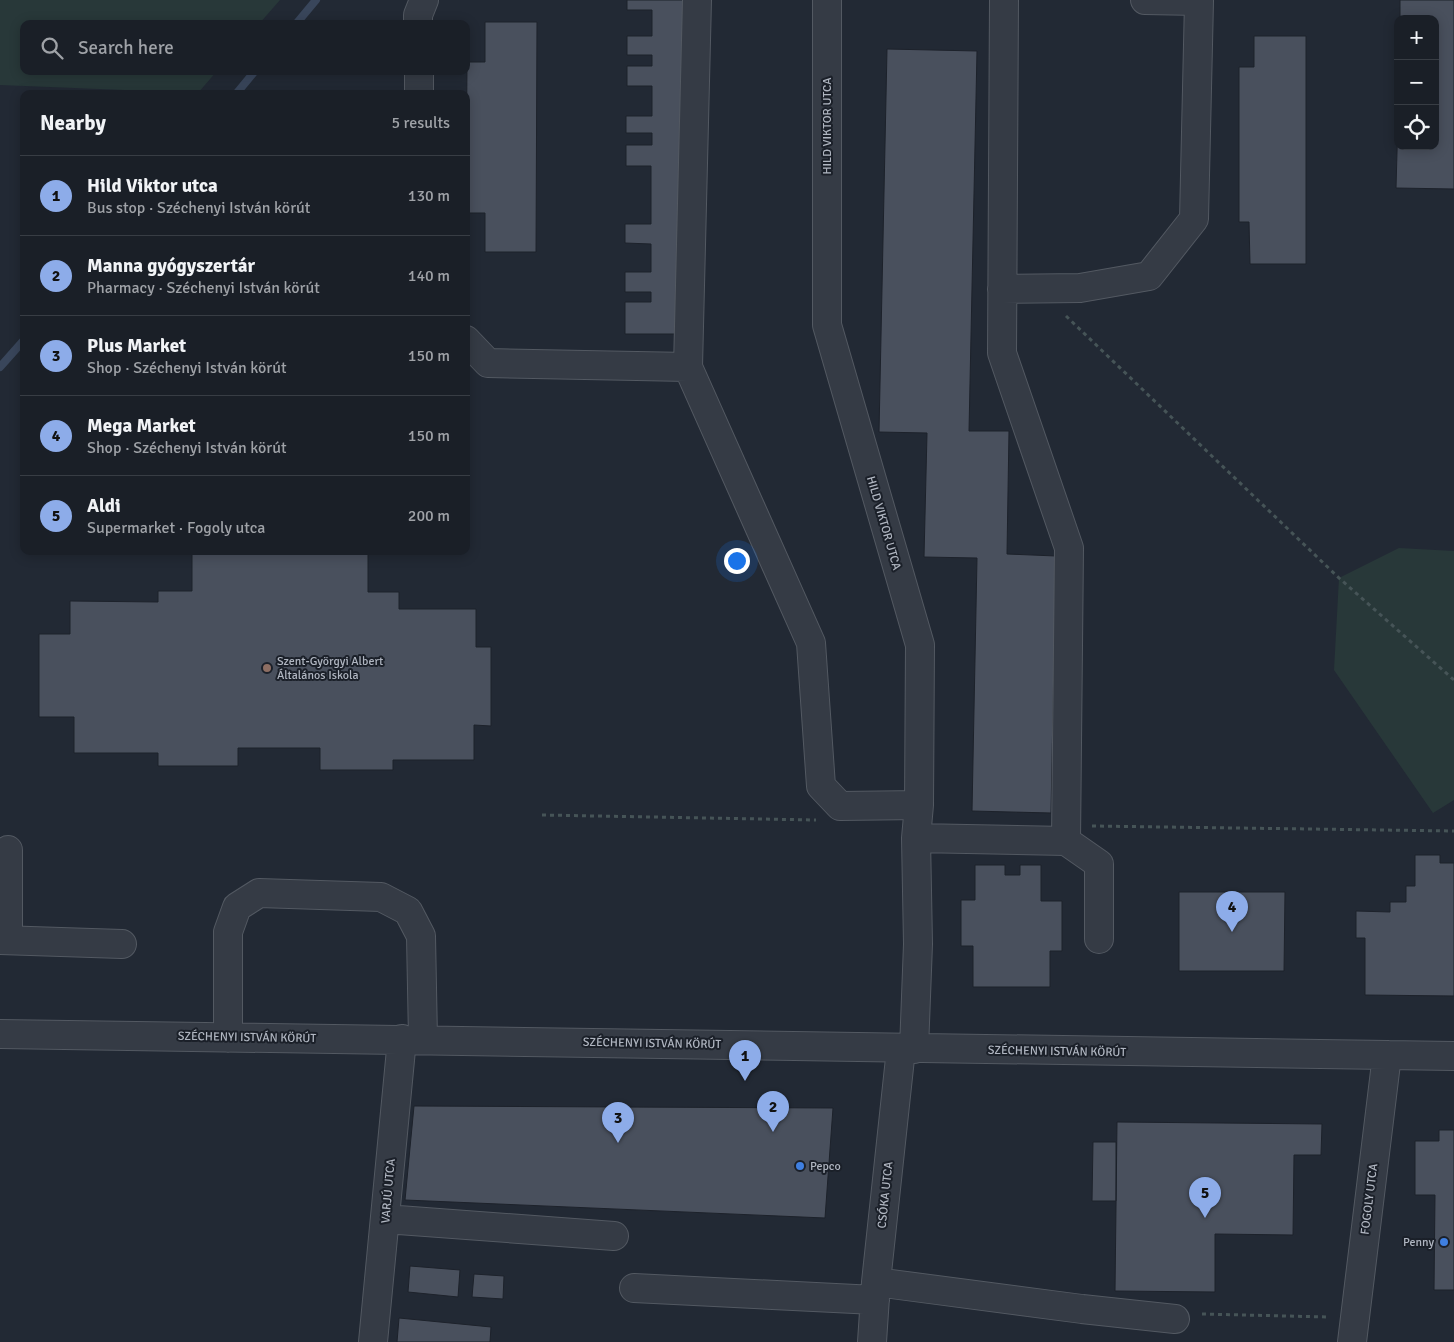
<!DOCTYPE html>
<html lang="en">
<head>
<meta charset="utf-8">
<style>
  :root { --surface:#1a1f27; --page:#272c33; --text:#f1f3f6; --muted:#9fa2a7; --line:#383d44; --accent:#8dace9 }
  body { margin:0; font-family:Signika,sans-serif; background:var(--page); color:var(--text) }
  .controls { position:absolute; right:15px; top:15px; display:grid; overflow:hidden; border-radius:10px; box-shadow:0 2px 12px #0003 }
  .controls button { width:45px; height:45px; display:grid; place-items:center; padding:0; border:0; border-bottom:1px solid var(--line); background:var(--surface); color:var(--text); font:25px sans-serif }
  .you { position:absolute; left:736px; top:560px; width:18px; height:18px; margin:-12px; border:4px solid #fff; border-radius:50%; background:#1a73e8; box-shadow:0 0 0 8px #1a73e833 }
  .badge { display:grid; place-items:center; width:32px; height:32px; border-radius:50%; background:var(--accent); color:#111; font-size:16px; font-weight:700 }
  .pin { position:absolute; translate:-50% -41px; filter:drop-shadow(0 1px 2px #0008) }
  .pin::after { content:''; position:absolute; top:26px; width:18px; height:15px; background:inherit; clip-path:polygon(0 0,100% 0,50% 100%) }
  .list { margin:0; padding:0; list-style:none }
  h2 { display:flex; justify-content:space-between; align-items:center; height:65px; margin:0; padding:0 20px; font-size:21px }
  h2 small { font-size:16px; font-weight:400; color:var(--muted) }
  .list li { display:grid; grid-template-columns:32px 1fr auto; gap:15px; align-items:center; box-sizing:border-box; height:80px; padding:0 20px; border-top:1px solid var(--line) }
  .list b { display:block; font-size:19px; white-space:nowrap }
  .list p { margin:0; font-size:16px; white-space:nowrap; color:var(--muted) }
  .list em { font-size:16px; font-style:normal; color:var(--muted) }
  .icon { flex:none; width:28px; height:28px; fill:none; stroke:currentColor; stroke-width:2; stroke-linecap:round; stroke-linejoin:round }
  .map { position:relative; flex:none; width:1454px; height:1342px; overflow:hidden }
  .search { position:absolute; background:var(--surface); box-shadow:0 2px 12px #0003; left:20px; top:20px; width:450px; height:55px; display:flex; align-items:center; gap:12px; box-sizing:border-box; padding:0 18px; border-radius:10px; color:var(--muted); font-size:19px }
  .panel { position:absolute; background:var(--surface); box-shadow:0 2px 12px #0003; left:20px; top:90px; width:450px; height:465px; border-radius:10px }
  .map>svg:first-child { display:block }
  .green { fill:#283839 }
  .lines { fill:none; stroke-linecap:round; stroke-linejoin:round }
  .stream { stroke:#39465b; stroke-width:8 }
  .building { fill:#49505d; stroke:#1d222b }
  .minor-casing { stroke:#535962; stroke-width:30 }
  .path { stroke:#465457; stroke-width:3; stroke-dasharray:4 4; stroke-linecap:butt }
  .minor { stroke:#353b45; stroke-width:28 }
  .education-dot { fill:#8d6e63; stroke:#1b2029; stroke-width:2 }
  .shop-dot { fill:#3f7fe0; stroke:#1b2029; stroke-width:2 }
  .labels { text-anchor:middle; stroke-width:4; stroke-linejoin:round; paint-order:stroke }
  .street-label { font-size:12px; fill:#b0b6c1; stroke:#1b2029 }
  .poi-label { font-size:12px; fill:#b0b6c1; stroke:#1b2029; text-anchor:start }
</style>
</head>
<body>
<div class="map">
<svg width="1454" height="1342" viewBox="0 0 1454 1342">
  <rect width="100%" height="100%" fill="#222934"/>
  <path class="green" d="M0 0H280L259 24H24V71H217L198 93 0 85Z
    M1399 548 1454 551V800L1433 813 1334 670 1339 578Z"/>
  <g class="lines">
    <path class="stream" d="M296 24 316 0
      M236 94 255 71
      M0 367 24 340"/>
  </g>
  <path class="building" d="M627 0H685L684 334H625V302H651V292H625V272H651V244L625 243V224H651V166H626V145H652V133H626V116H652V86H627V66H652V55H627V36H652V10H627Z
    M1400 0H1454V189L1396 188 1398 116V146H1435V19H1400Z
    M485 22H537L536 252H485V213H466L467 62H485Z
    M1254 36H1306V264H1250L1249 222H1239V67H1254Z
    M887 49 977 51 969 431H1009L1007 554 1056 556 1051 813 972 811 977 558 924 557 927 433 879 432Z
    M192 551H368V592H399V609H476V647H491V726L474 725V760H393V770H320V748H238V766H158V753H74V717H39V634H70V601L158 602V591H192Z
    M1415 855H1440V863H1454V996L1365 995V938H1356V911L1390 912V902H1406V886H1415Z
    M975 865H1005V875H1020V865H1041V901H1062V951H1050V987H973V946H961V900H975Z
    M1179 892H1285L1284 971H1179Z
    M414 1106 833 1108 825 1218 405 1200Z
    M1117 1122 1322 1124 1321 1155H1294L1293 1235 1215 1234V1292L1115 1291Z
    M1439 1130H1454V1290H1434L1435 1195H1415V1141H1439Z
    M1093 1142H1116V1201H1092Z
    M410 1266 460 1270 458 1297 408 1292Z
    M474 1274 504 1276 503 1299 472 1297Z
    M399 1318 491 1327 490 1342H397Z"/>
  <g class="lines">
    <g class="minor-casing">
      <path id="minor" d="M827 0V325L920 645 919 805 916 838 918 944 914 1049
        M1004 0 1002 353 1069 548 1066 841
        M418 24V15L424 0
        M419 71V94
        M1002 289 1080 288 1149 276 1194 219 1199 1 1145 0
        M466 340 488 363 688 367 811 643 821 786 840 806 919 805
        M688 367 697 0
        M916 838 1066 841 1099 864V939
        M0 940 122 944
        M8 940V850
        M0 1034 1454 1056
        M228 1038V932L237 907 259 893 381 897 408 911 421 936 423 1039
        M385 1219 614 1236
        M876 1282 1082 1309 1175 1319
        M634 1288 875 1300
        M373 1342 402 1039
        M872 1342 876 1282 901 1049
        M1352 1342 1387 1055"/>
    </g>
    <path class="path" d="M1066 316 1339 578 1454 680
      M542 815 816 820
      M1092 826 1454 831
      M1202 1314 1328 1317"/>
    <use href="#minor" class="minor"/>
  </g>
  <circle class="education-dot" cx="267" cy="668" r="5"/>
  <g class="shop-dot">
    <circle cx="800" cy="1166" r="5"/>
    <circle cx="1444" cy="1242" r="5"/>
  </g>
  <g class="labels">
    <g class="street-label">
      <text transform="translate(827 126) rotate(-90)" y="4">HILD VIKTOR UTCA</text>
      <text transform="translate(884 523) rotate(74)" y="4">HILD VIKTOR UTCA</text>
      <text transform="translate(247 1037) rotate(1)" y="4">SZÉCHENYI ISTVÁN KÖRÚT</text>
      <text transform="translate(652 1043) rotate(1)" y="4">SZÉCHENYI ISTVÁN KÖRÚT</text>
      <text transform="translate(1057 1051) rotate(1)" y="4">SZÉCHENYI ISTVÁN KÖRÚT</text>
      <text transform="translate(388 1191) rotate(-85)" y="4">VARJÚ UTCA</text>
      <text transform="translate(885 1195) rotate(-84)" y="4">CSÓKA UTCA</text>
      <text transform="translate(1369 1199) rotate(-83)" y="4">FOGOLY UTCA</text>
    </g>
    <g class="poi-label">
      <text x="277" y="665">Szent-Györgyi Albert<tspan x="277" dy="14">Általános Iskola</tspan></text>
      <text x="810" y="1170">Pepco</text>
      <text x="1434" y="1246" text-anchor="end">Penny</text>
    </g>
  </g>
</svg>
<div class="controls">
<button>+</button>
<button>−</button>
<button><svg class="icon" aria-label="locate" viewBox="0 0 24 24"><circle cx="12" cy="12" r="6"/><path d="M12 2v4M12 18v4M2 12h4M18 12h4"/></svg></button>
</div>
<div class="you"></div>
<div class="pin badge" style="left:745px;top:1081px">1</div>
<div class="pin badge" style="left:773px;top:1132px">2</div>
<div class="pin badge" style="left:618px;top:1143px">3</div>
<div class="pin badge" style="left:1232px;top:932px">4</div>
<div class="pin badge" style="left:1205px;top:1218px">5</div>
<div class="search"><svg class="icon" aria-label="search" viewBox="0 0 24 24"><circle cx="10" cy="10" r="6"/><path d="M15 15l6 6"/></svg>Search here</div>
<section class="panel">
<h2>Nearby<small>5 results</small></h2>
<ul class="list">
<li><span class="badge">1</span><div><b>Hild Viktor utca</b><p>Bus stop · Széchenyi István körút</p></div><em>130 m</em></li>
<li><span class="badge">2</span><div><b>Manna gyógyszertár</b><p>Pharmacy · Széchenyi István körút</p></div><em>140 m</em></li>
<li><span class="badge">3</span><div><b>Plus Market</b><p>Shop · Széchenyi István körút</p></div><em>150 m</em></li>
<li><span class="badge">4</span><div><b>Mega Market</b><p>Shop · Széchenyi István körút</p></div><em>150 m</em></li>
<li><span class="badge">5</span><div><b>Aldi</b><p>Supermarket · Fogoly utca</p></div><em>200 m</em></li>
</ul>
</section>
</div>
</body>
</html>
